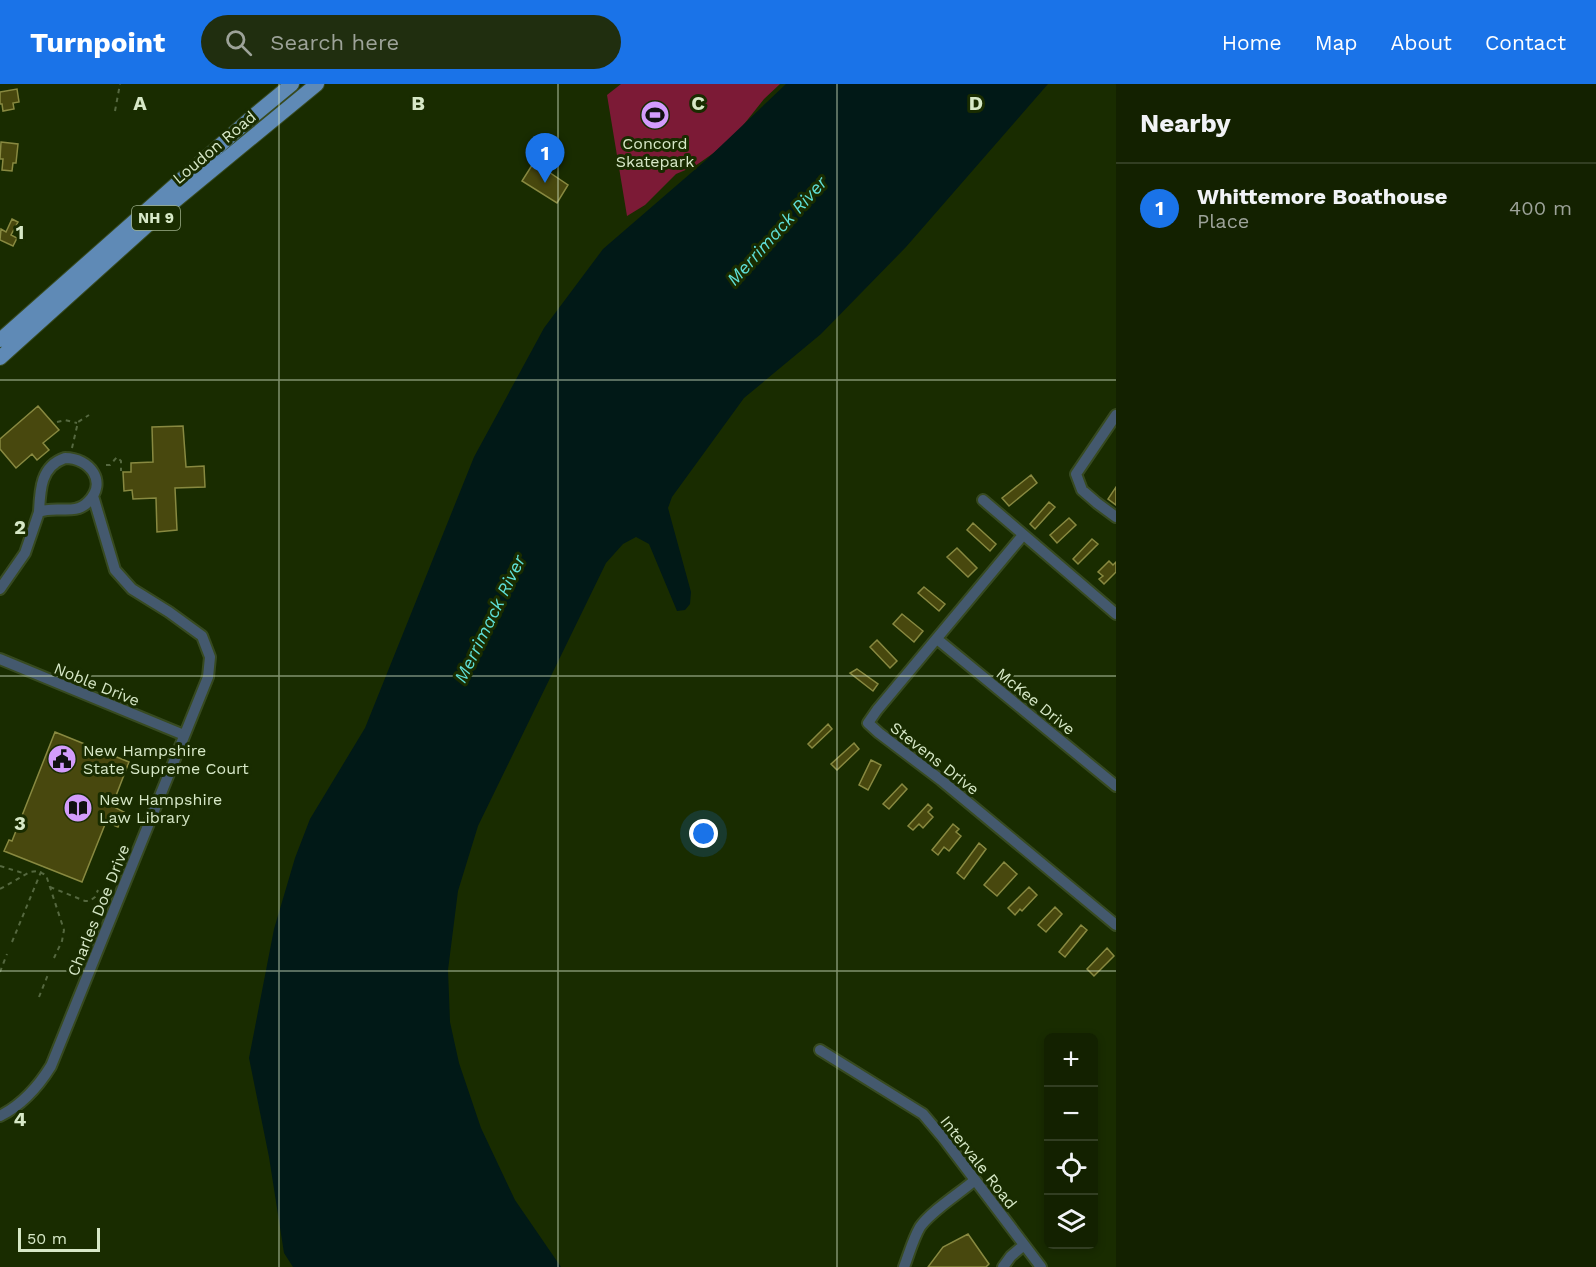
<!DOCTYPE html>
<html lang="en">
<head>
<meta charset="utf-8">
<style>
  :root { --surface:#132100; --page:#202e0f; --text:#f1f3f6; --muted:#9da399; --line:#323e22; --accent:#1a73e8 }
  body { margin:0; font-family:"Work Sans",sans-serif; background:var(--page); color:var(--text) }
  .controls { position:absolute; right:18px; bottom:18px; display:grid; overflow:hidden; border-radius:9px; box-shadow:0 3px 9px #0003 }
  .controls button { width:54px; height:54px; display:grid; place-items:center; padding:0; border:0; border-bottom:2px solid var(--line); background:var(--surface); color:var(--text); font:30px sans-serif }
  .scale { position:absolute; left:18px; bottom:15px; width:82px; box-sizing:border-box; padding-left:6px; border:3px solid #d7e8c7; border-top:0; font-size:16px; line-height:21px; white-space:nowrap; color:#d7e8c7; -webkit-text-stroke:4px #192c00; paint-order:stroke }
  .you { position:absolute; left:704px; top:750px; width:21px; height:21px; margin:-15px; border:4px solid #fff; border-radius:50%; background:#1a73e8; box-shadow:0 0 0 9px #1a73e833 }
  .badge { display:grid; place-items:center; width:39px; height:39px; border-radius:50%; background:var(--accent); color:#fff; font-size:20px; font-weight:700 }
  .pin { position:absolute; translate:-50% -50px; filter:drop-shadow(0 2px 3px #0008) }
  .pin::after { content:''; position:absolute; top:32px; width:21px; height:18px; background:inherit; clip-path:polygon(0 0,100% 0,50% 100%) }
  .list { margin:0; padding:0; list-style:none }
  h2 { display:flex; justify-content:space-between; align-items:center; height:78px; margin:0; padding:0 24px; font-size:26px }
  h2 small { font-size:20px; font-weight:400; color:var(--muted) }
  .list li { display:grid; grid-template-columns:39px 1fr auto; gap:18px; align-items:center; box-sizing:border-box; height:90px; padding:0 24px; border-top:2px solid var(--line) }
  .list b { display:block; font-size:22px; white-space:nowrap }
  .list p { margin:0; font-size:20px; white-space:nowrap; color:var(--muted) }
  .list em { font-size:20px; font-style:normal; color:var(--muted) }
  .icon { flex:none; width:33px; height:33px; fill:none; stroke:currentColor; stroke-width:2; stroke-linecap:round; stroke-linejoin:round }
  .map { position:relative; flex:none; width:1116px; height:1183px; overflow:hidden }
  header { display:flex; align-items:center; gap:36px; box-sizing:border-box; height:84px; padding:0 30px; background:var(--accent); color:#fff }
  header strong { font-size:28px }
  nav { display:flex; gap:33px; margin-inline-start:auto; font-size:21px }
  .search { width:420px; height:54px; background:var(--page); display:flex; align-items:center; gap:15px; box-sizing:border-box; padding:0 21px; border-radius:33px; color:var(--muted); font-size:22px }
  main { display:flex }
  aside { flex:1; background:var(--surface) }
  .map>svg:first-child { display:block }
  .green { fill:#7c1a36 }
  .water { fill:#011917 }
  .building { fill:#48480e; stroke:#888940; stroke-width:1.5 }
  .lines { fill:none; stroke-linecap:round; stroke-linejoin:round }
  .minor-casing { stroke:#374a20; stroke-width:14 }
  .major-casing { stroke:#374a20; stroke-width:16 }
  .path { stroke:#55683f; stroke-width:2; stroke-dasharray:4.5 4.5; stroke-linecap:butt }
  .minor { stroke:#44596e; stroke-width:10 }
  .major { stroke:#5f8ab6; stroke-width:14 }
  .grid { fill:none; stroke:#d7e8c7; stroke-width:1.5; stroke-opacity:0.55 }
  .labels { text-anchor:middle; stroke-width:6; stroke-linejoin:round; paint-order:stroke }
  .shield { fill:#192c00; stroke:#9eb08b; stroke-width:1.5 }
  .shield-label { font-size:15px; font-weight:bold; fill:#d7e8c7 }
  .poi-label { font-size:16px; fill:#d7e8c7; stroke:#192c00; text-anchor:start }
  .street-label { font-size:16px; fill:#d7e8c7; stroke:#192c00 }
  .water-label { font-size:18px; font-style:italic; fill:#5fdfd7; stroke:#192c00 }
  .grid-label { font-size:20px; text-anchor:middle; font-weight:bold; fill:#d7e8c7; stroke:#192c00; stroke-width:6; stroke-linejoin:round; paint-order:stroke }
</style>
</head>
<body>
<header>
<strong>Turnpoint</strong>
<div class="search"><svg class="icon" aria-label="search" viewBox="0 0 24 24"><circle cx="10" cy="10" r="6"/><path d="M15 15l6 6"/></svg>Search here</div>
<nav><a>Home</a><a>Map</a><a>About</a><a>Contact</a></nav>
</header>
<main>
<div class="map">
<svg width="1116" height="1183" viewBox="0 0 1116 1183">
  <rect width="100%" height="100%" fill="#192c00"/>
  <path class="green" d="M621 0H780L764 15 737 49 715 68 695 82 676 90 645 121 627 132 607 11Z"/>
  <path class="water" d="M786 0H1048L906 163 821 250 744 314 672 413 668 424 691 508 690 520 685 526 677 527 649 460 636 453 623 460 606 479 478 742 458 807 448 886 450 938 459 979 481 1044 515 1116 561 1183H293L284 1169 269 1073 249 974 274 845 295 774 310 735 365 644 474 373 544 244 603 165 706 76Z"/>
  <path class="building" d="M17 5 19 18 13 19 14 25 3 27 2 20H0V8Z
    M1 58 18 60 16 79H13L12 87 2 86 3 75H0Z
    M534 78 568 101 557 119 522 97Z
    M12 135 18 138 11 151 17 154 13 162 0 156 1 145 6 148Z
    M38 322 59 346 43 359 49 366 37 376 32 370 16 384 0 365V355Z
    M183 342 186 383 204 382 205 403 175 404 177 446 157 448 156 414 133 415 132 406 124 407 123 388H131V379L153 378 152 343Z
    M1031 391 1037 399 1009 422 1002 414Z
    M1116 403V421L1108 415Z
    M1049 418 1055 423 1035 445 1030 440Z
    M1069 434 1076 441 1057 459 1050 451Z
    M973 439 996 460 990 467 967 446Z
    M1092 455 1098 460 1078 480 1073 475Z
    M957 464 977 484 968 493 947 473Z
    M1109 477 1113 481 1116 478V488L1104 500 1099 495 1103 492 1098 488Z
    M924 503 945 520 939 527 918 509Z
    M902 530 923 547 914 558 893 540Z
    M877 556 897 577 890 584 870 563Z
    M857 585 878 600 873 607 850 589Z
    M828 640 832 645 812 664 808 660Z
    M55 648 129 678 112 722 124 728 118 743 106 738 82 798 4 767 9 756 12 757Z
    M854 659 859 665 837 686 831 680Z
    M871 676 881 681 868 706 859 701Z
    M902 700 907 705 889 725 883 720Z
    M928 720 932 724 928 728 933 733 923 744 919 740 913 746 908 742Z
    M953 740 959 745 956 748 961 752 949 767 944 763 938 771 932 766Z
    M979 759 986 765 964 795 957 789Z
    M1004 778 1017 790 997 812 984 801Z
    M1029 803 1037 811 1022 827 1020 825 1015 831 1008 824Z
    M1055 823 1062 830 1046 848 1038 841Z
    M1081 841 1087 846 1065 873 1059 868Z
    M1107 864 1114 872 1094 892 1087 885Z
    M968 1150 989 1180 986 1183H928L943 1163Z"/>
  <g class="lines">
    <g class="minor-casing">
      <path id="minor" d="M1116 331 1076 390 1082 406 1097 419 1116 433
        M65 374C90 374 108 398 88 418 75 432 56 421 39 428 40 405 41 382 65 374Z
        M983 416 1116 530
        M1023 451 877 626 868 639 879 649 941 696 1116 841
        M0 505 25 469 39 428
        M937 555 1116 702
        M0 575 184 651
        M820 966 923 1030 944 1055 1041 1183
        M0 1032C22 1021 38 1003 51 982L208 593 210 573 202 552 169 528 132 505 115 486 93 412
        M904 1183C909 1170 913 1155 920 1143 931 1127 960 1109 975 1096
        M1003 1183 1011 1172 1024 1161"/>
    </g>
    <g class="major-casing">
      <path id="major" d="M0 256 252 33 292 0
        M0 274 170 121 317 0"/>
    </g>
    <path class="path" d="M115 27 120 0
      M57 338 65 336 77 339
      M72 364 78 338 89 331
      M106 381H110L117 373 121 377V387
      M0 782 26 790
      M50 803 85 817H90L95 813 98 806
      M0 805 30 788 37 787 46 791 64 846 62 857 54 874
      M12 858 43 783
      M0 888 7 870
      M39 913 49 888"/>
    <use href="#minor" class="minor"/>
    <use href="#major" class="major"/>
  </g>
  <path class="grid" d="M279 0V1183M558 0V1183M837 0V1183M0 296H1116M0 592H1116M0 887H1116"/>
  <defs>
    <g id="stadium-disc" transform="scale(1.5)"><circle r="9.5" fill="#d39cfc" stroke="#192c00"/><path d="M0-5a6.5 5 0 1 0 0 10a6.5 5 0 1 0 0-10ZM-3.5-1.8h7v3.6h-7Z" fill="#111"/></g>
    <g id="civic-disc" transform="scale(1.5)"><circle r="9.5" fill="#d39cfc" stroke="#192c00"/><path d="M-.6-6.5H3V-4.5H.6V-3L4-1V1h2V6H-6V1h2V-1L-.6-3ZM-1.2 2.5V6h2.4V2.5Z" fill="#111"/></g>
    <g id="library-disc" transform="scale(1.5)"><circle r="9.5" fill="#d39cfc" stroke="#192c00"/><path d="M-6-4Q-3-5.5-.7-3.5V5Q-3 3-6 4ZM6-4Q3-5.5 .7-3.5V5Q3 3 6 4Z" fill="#111"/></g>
  </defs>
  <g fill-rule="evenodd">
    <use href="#stadium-disc" x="655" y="31"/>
    <use href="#civic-disc" x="62" y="675"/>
    <use href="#library-disc" x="78" y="724"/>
  </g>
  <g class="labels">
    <rect class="shield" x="132" y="122" width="48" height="24" rx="4.5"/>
    <g class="shield-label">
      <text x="156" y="139">NH 9</text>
    </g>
    <g class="poi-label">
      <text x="655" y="65" text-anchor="middle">Concord<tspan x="655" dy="18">Skatepark</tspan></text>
      <text x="83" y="672">New Hampshire<tspan x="83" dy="18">State Supreme Court</tspan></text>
      <text x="99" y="721">New Hampshire<tspan x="99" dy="18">Law Library</tspan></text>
    </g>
    <g class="street-label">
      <text transform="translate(214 63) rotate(-40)" y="6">Loudon Road</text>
      <text transform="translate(97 600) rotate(22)" y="6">Noble Drive</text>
      <text transform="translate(1036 617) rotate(39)" y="6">McKee Drive</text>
      <text transform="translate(935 674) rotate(38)" y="6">Stevens Drive</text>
      <text transform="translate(98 826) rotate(-68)" y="6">Charles Doe Drive</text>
      <text transform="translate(979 1078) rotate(52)" y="6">Intervale Road</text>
    </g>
    <g class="water-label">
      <text transform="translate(777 147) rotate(-48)" y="6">Merrimack River</text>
      <text transform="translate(490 535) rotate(-64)" y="6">Merrimack River</text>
    </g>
  </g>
  <g class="grid-label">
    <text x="140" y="26">A</text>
    <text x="418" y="26">B</text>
    <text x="698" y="26">C</text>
    <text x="976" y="26">D</text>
    <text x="20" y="155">1</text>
    <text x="20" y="450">2</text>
    <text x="20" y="746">3</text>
    <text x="20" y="1042">4</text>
  </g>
</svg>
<div class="controls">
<button>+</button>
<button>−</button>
<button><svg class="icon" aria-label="locate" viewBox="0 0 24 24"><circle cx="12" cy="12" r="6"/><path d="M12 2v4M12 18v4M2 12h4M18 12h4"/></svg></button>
<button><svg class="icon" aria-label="layers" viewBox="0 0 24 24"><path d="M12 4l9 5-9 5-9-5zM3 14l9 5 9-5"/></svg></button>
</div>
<div class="scale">50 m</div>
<div class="you"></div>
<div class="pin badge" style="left:545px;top:99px">1</div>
</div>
<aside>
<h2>Nearby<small></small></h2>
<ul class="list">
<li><span class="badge">1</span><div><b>Whittemore Boathouse</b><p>Place</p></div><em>400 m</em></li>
</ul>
</aside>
</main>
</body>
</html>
